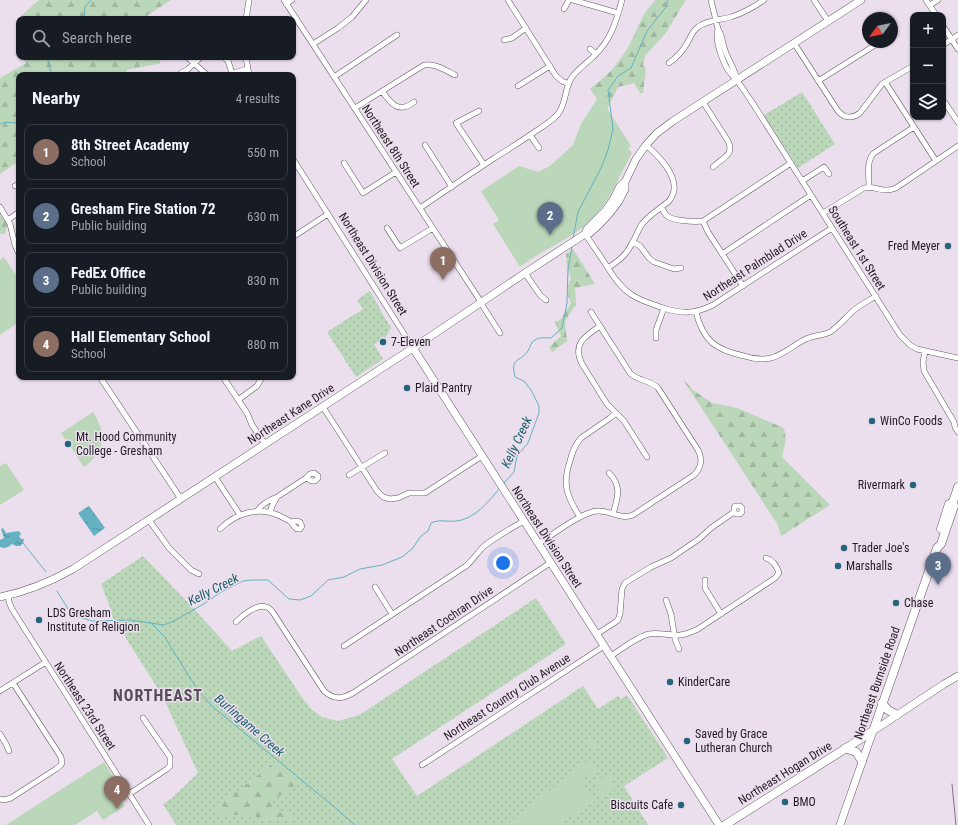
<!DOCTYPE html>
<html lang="en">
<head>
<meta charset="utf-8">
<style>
  :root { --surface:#171b24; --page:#242831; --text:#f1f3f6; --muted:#9ea1a6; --line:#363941; --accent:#95b3be }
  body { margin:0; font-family:"Roboto Condensed",sans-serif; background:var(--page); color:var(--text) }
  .controls { position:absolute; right:12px; top:12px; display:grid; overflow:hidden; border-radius:8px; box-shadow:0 1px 3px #0004 }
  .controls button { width:36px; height:36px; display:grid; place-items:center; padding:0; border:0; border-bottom:1px solid var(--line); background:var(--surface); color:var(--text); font:20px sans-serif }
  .compass { position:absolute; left:862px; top:12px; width:36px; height:36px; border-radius:50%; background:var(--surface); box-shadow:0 1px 3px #0004; rotate:237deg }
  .you { position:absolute; left:503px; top:563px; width:14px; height:14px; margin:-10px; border:3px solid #fff; border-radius:50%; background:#1a73e8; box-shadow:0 0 0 6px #1a73e833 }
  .badge { display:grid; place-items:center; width:26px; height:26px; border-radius:50%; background:var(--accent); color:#fff; font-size:13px; font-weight:700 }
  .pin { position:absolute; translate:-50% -33px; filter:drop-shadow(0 1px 2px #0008) }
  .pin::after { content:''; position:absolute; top:21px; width:14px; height:12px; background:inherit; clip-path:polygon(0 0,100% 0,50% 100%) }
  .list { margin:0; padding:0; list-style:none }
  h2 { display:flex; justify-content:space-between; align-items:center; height:52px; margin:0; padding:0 16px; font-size:17px }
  h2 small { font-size:13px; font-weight:400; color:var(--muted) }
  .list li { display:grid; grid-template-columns:26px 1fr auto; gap:12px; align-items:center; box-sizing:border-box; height:56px; margin:0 8px 8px; padding:0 8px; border:1px solid var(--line); border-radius:8px }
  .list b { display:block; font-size:15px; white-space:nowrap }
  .list p { margin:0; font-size:13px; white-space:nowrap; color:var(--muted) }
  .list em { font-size:13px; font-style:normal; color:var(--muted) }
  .icon { flex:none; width:22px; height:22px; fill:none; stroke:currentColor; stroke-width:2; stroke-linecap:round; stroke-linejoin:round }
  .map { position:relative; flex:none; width:958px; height:825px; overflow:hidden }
  .search { position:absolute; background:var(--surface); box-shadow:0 1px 3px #0004; left:16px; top:16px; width:280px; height:44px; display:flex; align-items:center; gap:10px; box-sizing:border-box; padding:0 14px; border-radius:8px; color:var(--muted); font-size:15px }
  .panel { position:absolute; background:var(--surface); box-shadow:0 1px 3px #0004; left:16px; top:72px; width:280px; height:308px; border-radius:8px }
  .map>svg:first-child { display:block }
  .grass { fill:url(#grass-dots) }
  .forest { fill:url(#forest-firs) }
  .green { fill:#bbd7b9 }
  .water { fill:url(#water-ripples) }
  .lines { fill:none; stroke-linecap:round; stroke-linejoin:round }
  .stream { stroke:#64b1c2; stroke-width:1 }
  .minor-casing { stroke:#635764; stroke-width:6 }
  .major-casing { stroke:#635764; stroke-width:8 }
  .highway-casing { stroke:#635764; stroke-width:9 }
  .minor { stroke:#fff; stroke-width:5 }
  .major { stroke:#fff; stroke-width:7 }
  .highway { stroke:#fff; stroke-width:8 }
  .tram { stroke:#7e757f; stroke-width:1 }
  .poi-dot { fill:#25647a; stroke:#ebdeed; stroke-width:1.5 }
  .labels { text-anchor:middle; stroke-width:3; stroke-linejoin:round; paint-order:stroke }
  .street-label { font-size:12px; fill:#211c21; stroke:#ebdeed }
  .poi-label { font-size:12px; fill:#211c21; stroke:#ebdeed; text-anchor:start }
  .water-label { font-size:13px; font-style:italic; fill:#1f5f6b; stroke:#ebdeed }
  .district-label { font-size:16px; font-weight:bold; letter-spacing:1px; fill:#574c59; stroke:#ebdeed }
</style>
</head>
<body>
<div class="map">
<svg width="958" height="825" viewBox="0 0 958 825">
  <defs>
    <pattern id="grass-dots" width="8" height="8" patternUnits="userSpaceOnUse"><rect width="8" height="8" fill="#bbd7b9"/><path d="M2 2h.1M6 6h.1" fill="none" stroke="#a0b89f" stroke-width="1.8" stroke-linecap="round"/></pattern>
    <pattern id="forest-firs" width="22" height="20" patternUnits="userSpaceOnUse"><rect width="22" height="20" fill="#bbd7b9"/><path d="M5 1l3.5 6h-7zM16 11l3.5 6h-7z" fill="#a0b89f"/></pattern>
    <pattern id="water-ripples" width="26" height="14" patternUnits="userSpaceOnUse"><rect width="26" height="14" fill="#64b1c2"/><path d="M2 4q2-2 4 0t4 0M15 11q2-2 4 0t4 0" fill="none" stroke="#528f9d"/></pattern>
  </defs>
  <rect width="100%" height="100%" fill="#ebdeed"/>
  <path class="grass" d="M802 92 835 144 798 168 764 115Z
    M370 291 382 313 391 328 386 337 374 344 383 359 356 377 327 332 363 309 357 300Z
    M143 556 195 610 232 651 261 636 303 699 311 709 322 717 337 721 353 717 361 714 536 598 566 644 392 759 417 796 583 686 598 709 618 696 621 699 627 695 668 758 624 786 648 825H176L163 804 172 798 198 773 162 695 110 613 112 612 101 584Z"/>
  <path class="forest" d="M39 0H171L142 19H21V16Z
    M655 0H686L665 34 645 56 643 65 646 69 643 93H640L634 83 618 87 607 109 598 94 595 96 590 89C604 78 616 67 625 52 632 42 636 30 642 18 645 12 650 6 655 0Z
    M22 57H158L161 61 158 64 131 69 127 70 125 75H19V161L0 174V78L26 63Z
    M0 214 7 224 5 234H0Z
    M573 249 595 284 575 288 576 304 565 321 567 341 552 352 549 347 561 336 555 322 561 319 571 303C565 292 567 289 571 278L567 268 566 254Z
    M682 378 693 390 712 403 737 408 784 428 786 440 782 457 830 505 781 536 778 525Z
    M275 762 299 781C291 790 280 795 272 802L279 812 293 814V820H263L252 815H219L216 808Z"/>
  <path class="green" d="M598 94 631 146 628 148 632 153C620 174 612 196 597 214 576 238 544 248 520 267L493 224 499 220 481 191 519 166 538 172 550 166 573 145 581 124 597 99 595 96Z
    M4 257 19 280V322L0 335V260Z
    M93 412C95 416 98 419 99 423 107 441 99 456 84 467L61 433Z
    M6 463 24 490 0 505V466Z
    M592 736 598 748 592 752 587 737Z
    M591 759 599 770 581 779 595 802 555 825H506L575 770Z
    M104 762 124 794 119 797 125 806 103 820 97 811 75 825H6Z
    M609 773 616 789 601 796 594 784Z"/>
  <path class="water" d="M89 506 105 528 94 536 78 513Z
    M3 528 6 533 19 531 21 534 19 536 21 539H24L23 543 20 546H16L12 544 8 547 3 548 1 547H0V540L4 538 1 529Z"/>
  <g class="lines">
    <path class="stream" d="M84 19 85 7 91 0
      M48 57C48 64 49 70 54 75
      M0 124 6 122 14 123 17 122 19 118
      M573 238 578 212 601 168 608 150 613 129 608 90 618 76 631 68 647 31 666 7 668 0
      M504 483 514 472 517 456 528 443 539 413V406L531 390 524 381 515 377C510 356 520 363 528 351 530 347 531 342 535 340 539 337 546 338 551 338L562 328 567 303 568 269 572 247
      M23 543 46 572
      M57 591 68 609 79 617 92 621 130 620 164 625 174 621 205 603 221 592 243 581 251 580H268L289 599 300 600 311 596 328 580 344 577 360 569 382 565 402 557 412 549 421 536 428 531 431 523C439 519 447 522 456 521 475 519 488 502 500 488
      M151 623 164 636 197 689 213 707 333 806 355 825"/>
    <g class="minor-casing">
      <path id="minor" d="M284 0 481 302 484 308 500 333
        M508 0 556 76 562 81 569 84
        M573 0 618 13
        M711 0 718 29C722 34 722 41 724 47 727 59 735 68 737 80
        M814 0 828 21
        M926 0 936 15
        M286 4 292 0
        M930 5 938 0
        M564 9 569 0
        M246 19 249 0
        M943 26 958 49
        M718 29C714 40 724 67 732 75 734 78 736 79 738 82 745 91 751 101 757 110L900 335 910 345 917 349 958 358
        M504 40 512 38 526 28
        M794 43 838 111C844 118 852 119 860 113L882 84 913 66
        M313 44 338 28 352 17 366 0
        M943 45 958 35
        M590 49 596 54
        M187 57 207 75
        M224 57 228 61 232 73
        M246 57 249 75
        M669 63C676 58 682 52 686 45 690 39 692 31 698 27 707 20 721 20 731 17 743 13 754 7 764 0
        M231 74 247 69
        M178 75 188 69 201 57
        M334 77 397 35
        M818 81 880 42
        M885 82 936 161
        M518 86 550 66
        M382 91C391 104 399 114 414 102
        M943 100 958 122
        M703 102 728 141C735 155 722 158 713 167
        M355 108 424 65C435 63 445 70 455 75
        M479 111 456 123 484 165
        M530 135 539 148
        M425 145 452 187
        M293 159 413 348
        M344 163 363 193 396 172
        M802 181 824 167 829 174
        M15 186 19 184
        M869 187C869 175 866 161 874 153L914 127
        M0 207 10 224 15 245 19 254
        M661 207C663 210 664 213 667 216 673 221 695 222 703 221L791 163
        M420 208C445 191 470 174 496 157 509 149 523 140 536 131 544 126 552 121 558 114 567 102 564 89 572 77 578 69 587 63 594 56 611 40 616 22 622 0
        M823 213 864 188C876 185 881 194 896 188L958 146
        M8 220 19 212
        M703 221 708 232 743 286
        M387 228 400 248 433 228
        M585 234C592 244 599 254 606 265 613 276 620 287 632 295 641 301 653 304 663 308 682 314 695 314 713 305L832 228
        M293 237 328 214
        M633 242 640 246 649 258 654 262 674 269 681 268
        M722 254 811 195
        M608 268C618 261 627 255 632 243 636 237 638 230 642 224 650 214 660 209 669 201 685 182 660 157 646 145
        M525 273 540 295 546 300
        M696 312C703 341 716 350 744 356 753 359 762 360 771 358 786 354 794 344 806 339 814 335 822 336 830 332 838 327 845 318 853 311 860 305 868 301 876 296
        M600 326C585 336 572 344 582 364L607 404 624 421 647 457
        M656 338V330L664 308
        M925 351 923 362 924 371 954 422 955 427 958 432
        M100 377 181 499
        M223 377 247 413 252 425 265 444
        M238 400 257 386 261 379
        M323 407 377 491 383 497 390 499 398 498 409 493H425L482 456
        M609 473C622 486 618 497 613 514
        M349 475 385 453
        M215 477 240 515
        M257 511C262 504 269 500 277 497L306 478 310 474 314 473 318 476V478L315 481H312L306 478
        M270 513 272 506 277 497
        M580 517C567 497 562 484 570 461 572 452 575 445 581 438L610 418 616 413
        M149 520 169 548 191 570 199 574
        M220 529C236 513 258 506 280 516 283 518 289 520 291 522 293 525 294 527 297 529H300L302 526 300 522 297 521 291 522
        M538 544C552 535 582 512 597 511 611 510 620 520 633 515L694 475C701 468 703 459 698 450L658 388C649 379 639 382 630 373L591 312
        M705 580V588L721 614
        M375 587 392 614
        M8 595 9 602 12 609 149 825
        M666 600 671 614 675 639 679 649
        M236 622C242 616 257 603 266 607 268 607 270 609 272 611L324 691C334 700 342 699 353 693L550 563
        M597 634 614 623 618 620 620 614 622 589 625 583 651 567 671 558 699 539 711 528 734 512 736 514H740L742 512V508L740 506H735L734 508V512
        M344 646 466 566C473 560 477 553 483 547 495 537 510 529 524 521
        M611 656C622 649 636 637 649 634 660 632 669 636 680 635 687 634 692 632 698 629L775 578 779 573C777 567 773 560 766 558
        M0 691 41 665 45 663
        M0 734 6 744 9 751
        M422 765 604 646
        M129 794 167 769 170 766V757L143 718
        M0 799 4 800 11 798 56 769 61 765 62 763 61 757 13 683"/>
    </g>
    <g class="major-casing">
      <path id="major" d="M585 234 587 229 605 211 613 200 620 186 625 182 636 159 646 145 657 133 673 121 861 0
        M413 348 719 825
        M0 597C25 592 50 582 73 569L419 344 525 273 585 234 590 233 599 225 610 213 619 201 625 189V182
        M840 825 873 731 944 684 958 676"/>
    </g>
    <g class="highway-casing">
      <path id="highway" d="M941 529 949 504 953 502
        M882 703 888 710 897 715
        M845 748 856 752 862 761
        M725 825 873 731 937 548 941 544 954 506 953 502 958 487"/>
    </g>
    <use href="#minor" class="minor"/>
    <use href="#major" class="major"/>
    <use href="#highway" class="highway"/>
    <path class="tram" d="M952 784 956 825"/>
  </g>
  <g class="poi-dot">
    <circle cx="948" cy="246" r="4"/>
    <circle cx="383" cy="342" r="4"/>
    <circle cx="407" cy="388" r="4"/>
    <circle cx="872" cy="421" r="4"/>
    <circle cx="68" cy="444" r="4"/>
    <circle cx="913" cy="485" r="4"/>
    <circle cx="844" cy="548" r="4"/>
    <circle cx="838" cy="566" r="4"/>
    <circle cx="896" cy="603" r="4"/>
    <circle cx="39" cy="620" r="4"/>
    <circle cx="670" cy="682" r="4"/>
    <circle cx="687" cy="741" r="4"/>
    <circle cx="785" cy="802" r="4"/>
    <circle cx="681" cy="805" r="4"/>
  </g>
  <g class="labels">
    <g class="street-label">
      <text transform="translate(391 146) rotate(57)" y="4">Northeast 8th Street</text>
      <text transform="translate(857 248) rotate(58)" y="4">Southeast 1st Street</text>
      <text transform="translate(373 264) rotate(58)" y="4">Northeast Division Street</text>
      <text transform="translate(755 265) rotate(-33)" y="4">Northeast Palmblad Drive</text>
      <text transform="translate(291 414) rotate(-33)" y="4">Northeast Kane Drive</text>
      <text transform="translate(547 537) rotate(57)" y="4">Northeast Division Street</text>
      <text transform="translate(444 621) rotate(-34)" y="4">Northeast Cochran Drive</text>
      <text transform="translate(877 683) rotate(-71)" y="4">Northeast Burnside Road</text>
      <text transform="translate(507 697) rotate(-33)" y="4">Northeast Country Club Avenue</text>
      <text transform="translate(85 706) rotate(57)" y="4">Northeast 23rd Street</text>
      <text transform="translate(785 773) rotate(-32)" y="4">Northeast Hogan Drive</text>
    </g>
    <g class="poi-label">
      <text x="940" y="250" text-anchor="end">Fred Meyer</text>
      <text x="391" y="346">7-Eleven</text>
      <text x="415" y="392">Plaid Pantry</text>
      <text x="880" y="425">WinCo Foods</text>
      <text x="76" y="441">Mt. Hood Community<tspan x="76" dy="14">College - Gresham</tspan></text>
      <text x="905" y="489" text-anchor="end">Rivermark</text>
      <text x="852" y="552">Trader Joe's</text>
      <text x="846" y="570">Marshalls</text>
      <text x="904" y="607">Chase</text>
      <text x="47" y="617">LDS Gresham<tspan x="47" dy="14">Institute of Religion</tspan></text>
      <text x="678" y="686">KinderCare</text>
      <text x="695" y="738">Saved by Grace<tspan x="695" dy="14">Lutheran Church</tspan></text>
      <text x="793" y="806">BMO</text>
      <text x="673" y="809" text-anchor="end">Biscuits Cafe</text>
    </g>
    <g class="water-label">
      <text transform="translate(516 442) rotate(-65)" y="5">Kelly Creek</text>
      <text transform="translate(213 589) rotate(-27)" y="5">Kelly Creek</text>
      <text transform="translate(250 725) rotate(41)" y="5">Burlingame Creek</text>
    </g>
    <g class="district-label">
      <text x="158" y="701">NORTHEAST</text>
    </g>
  </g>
</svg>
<div class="controls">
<button>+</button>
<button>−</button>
<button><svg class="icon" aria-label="layers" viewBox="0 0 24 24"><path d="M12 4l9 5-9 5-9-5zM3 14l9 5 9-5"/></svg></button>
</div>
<svg class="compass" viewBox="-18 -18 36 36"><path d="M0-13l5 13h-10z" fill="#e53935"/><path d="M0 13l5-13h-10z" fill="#9ea1a6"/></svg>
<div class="you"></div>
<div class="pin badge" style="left:443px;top:280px;background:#8d6e63">1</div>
<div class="pin badge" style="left:550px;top:235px;background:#5c6f8a">2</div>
<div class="pin badge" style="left:938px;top:585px;background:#5c6f8a">3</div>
<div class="pin badge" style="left:117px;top:809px;background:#8d6e63">4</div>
<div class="search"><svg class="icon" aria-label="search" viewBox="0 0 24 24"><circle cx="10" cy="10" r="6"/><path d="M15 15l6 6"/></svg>Search here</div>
<section class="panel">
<h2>Nearby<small>4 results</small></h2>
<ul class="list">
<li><span class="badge" style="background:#8d6e63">1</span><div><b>8th Street Academy</b><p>School</p></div><em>550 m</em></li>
<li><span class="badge" style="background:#5c6f8a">2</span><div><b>Gresham Fire Station 72</b><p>Public building</p></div><em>630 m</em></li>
<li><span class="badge" style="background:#5c6f8a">3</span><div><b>FedEx Office</b><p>Public building</p></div><em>830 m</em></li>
<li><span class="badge" style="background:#8d6e63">4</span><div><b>Hall Elementary School</b><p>School</p></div><em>880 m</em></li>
</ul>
</section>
</div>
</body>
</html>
